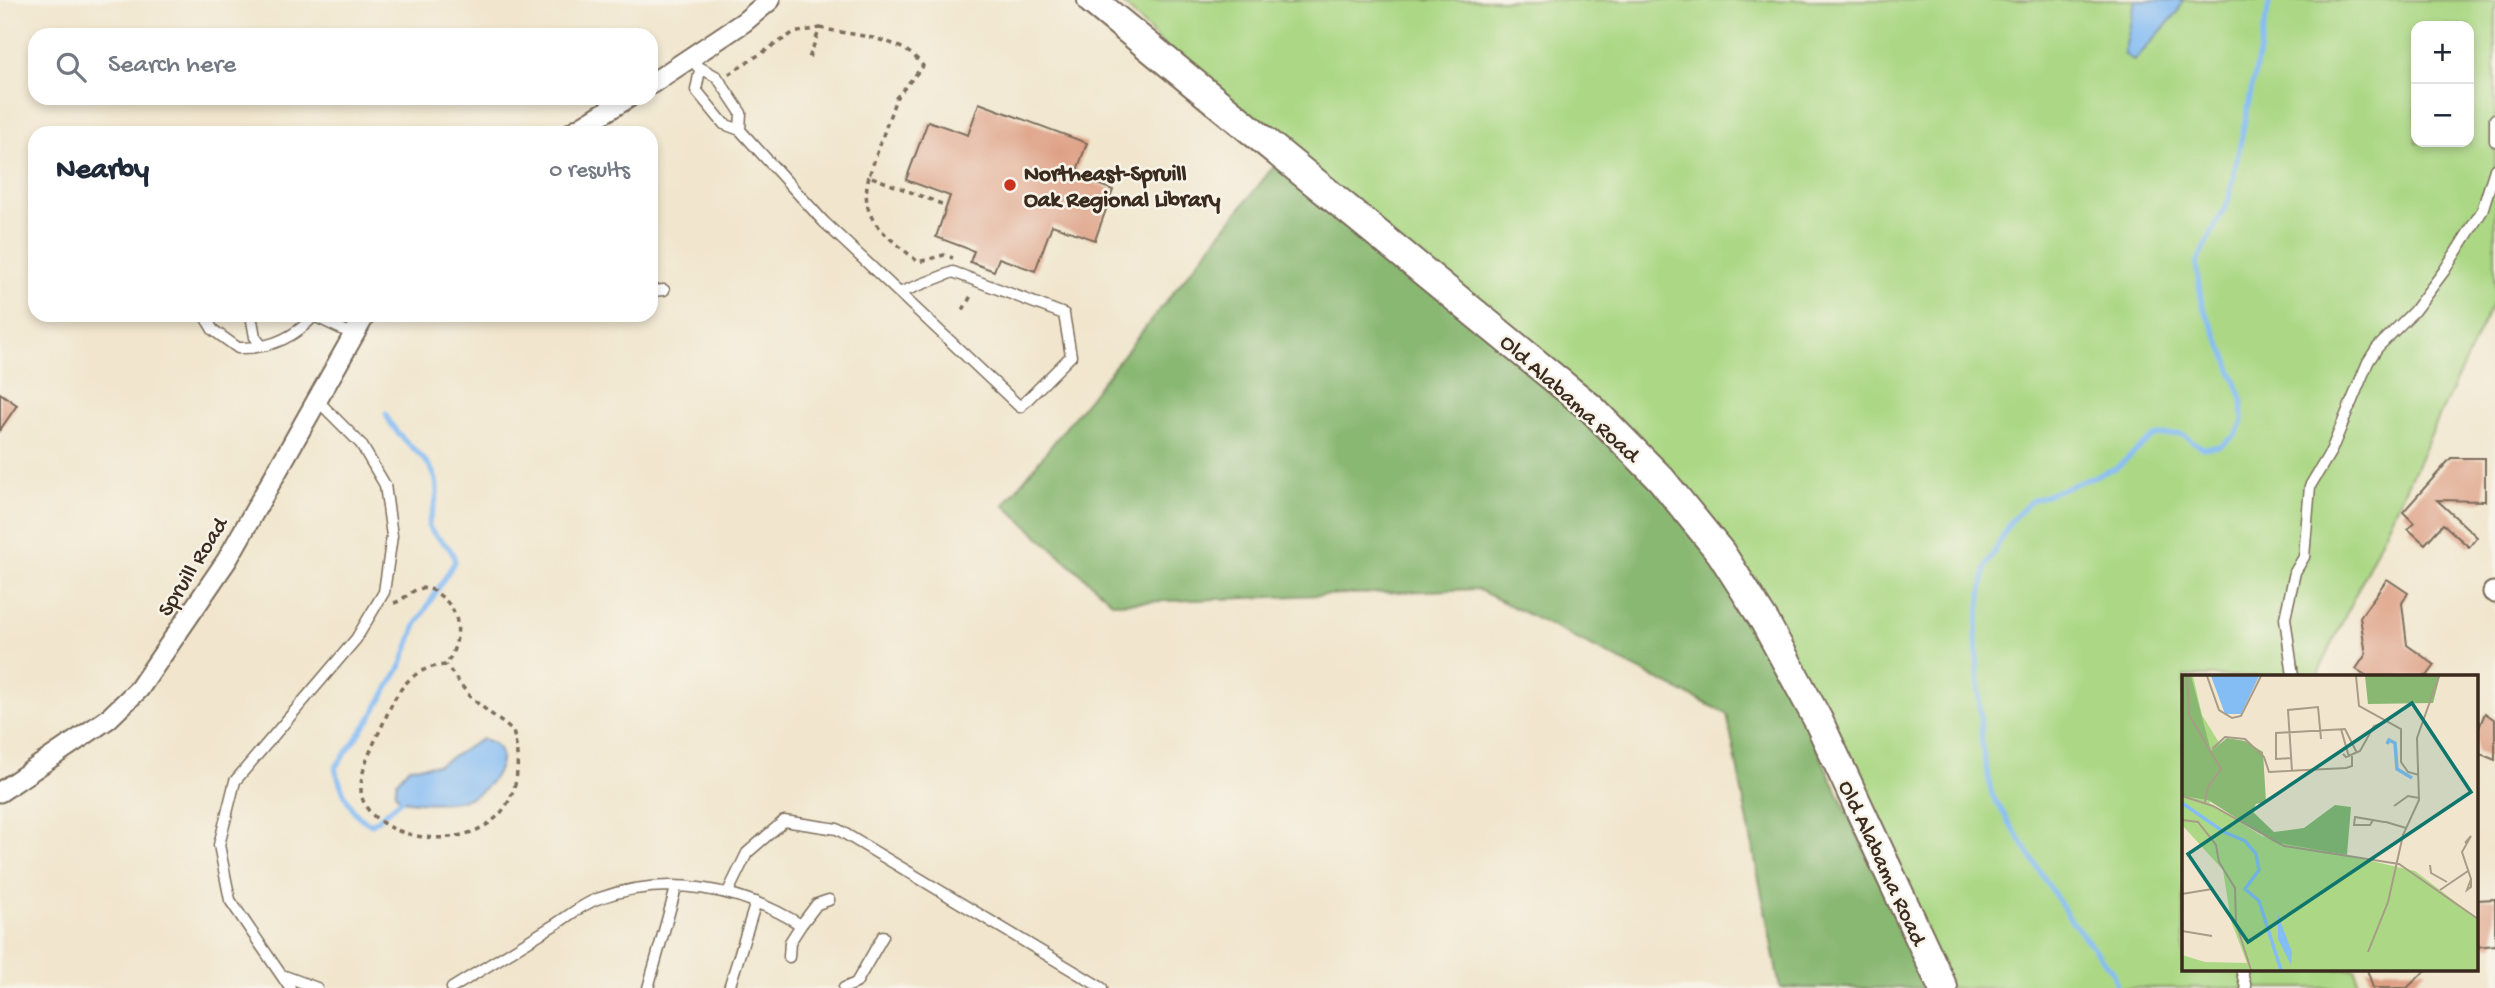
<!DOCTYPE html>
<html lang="en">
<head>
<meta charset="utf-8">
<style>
  :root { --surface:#fff; --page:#f2f2f3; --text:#1f2937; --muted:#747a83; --line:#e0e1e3 }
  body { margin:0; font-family:"Gochi Hand",sans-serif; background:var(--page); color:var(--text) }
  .controls { position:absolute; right:21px; top:21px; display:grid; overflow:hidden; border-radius:14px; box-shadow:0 4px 10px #0003 }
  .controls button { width:63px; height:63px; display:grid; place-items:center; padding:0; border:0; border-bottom:2px solid var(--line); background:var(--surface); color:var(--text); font:35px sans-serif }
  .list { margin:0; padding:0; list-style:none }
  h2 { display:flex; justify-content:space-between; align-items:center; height:91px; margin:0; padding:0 28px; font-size:30px }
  h2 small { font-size:23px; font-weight:400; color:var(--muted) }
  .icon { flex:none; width:38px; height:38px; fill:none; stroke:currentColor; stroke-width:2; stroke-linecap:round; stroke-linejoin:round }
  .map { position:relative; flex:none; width:2495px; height:988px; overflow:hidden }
  .search { position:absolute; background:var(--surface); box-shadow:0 4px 10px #0003; left:28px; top:28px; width:630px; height:77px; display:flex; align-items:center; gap:18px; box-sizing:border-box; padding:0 24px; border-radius:21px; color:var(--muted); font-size:26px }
  .panel { position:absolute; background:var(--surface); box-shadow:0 4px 10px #0003; left:28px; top:126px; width:630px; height:196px; border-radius:21px }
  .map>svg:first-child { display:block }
  .green { fill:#acd885; stroke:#748152; stroke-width:2; fill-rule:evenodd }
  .forest { fill:#89b872; stroke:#627148; stroke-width:2 }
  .water { fill:#84bcf4; stroke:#607389; stroke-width:2 }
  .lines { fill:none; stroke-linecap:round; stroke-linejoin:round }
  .stream { stroke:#84bcf4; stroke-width:5 }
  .building { fill:#dea085 }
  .service-casing { stroke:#7b6c5b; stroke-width:13 }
  .minor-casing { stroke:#7b6c5b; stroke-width:23 }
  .secondary-casing { stroke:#7b6c5b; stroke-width:32 }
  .path { stroke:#7b6c5b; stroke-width:3.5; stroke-dasharray:5 5; stroke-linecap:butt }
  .service { stroke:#fff; stroke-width:10 }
  .minor { stroke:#fff; stroke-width:19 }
  .secondary { stroke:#fff; stroke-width:28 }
  .poi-dot { fill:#c8321e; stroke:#f7f3e8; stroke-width:2.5 }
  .labels { text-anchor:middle; stroke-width:5; stroke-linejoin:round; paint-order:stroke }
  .poi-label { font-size:23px; font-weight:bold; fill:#3b2a1e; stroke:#f7f3e8; text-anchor:start }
  .street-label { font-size:23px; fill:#3b2a1e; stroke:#f7f3e8 }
  .inset-river { fill:none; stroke:#84bcf4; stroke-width:3.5 }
  .inset-road { fill:none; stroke:#a89b87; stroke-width:2 }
  .view { fill:#0f766e; fill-opacity:0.15; stroke:#0f766e; stroke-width:3.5 }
  .inset-edge { fill:none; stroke:#3b2a1e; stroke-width:3.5 }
</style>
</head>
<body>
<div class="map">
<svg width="2495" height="988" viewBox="0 0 2495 988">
  <rect width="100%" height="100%" fill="#f7f3e8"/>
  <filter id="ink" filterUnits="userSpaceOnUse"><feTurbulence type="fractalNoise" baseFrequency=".0143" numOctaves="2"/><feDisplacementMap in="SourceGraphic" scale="14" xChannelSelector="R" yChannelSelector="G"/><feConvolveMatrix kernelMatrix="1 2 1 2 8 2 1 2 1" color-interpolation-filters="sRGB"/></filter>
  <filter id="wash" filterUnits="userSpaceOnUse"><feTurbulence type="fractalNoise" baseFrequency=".00686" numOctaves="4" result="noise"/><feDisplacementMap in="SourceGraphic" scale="28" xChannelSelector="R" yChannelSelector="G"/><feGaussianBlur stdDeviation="1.57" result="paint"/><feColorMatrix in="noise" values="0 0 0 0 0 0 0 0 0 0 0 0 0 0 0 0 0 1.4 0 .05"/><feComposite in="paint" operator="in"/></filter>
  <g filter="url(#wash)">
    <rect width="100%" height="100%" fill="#f1e6cd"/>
    <path class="green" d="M1120 0H2495V298L2317 676H2184V969H2355L2358 988H1927L1840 746ZM2416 26H2469V142H2416Z"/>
    <path class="forest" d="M1278 161 1565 398 1724 549 1929 988H1780L1727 714 1477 589 1113 603 1004 505Z"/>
    <path class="water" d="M2135 0H2183L2178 12 2134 61 2124 54Z
      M482 739C519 747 495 787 471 797 451 805 423 803 401 800L395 793 397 781 409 767 438 765Z"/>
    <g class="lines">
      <path class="stream" d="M386 414C399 447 440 457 437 494 436 505 430 516 428 526 436 541 452 543 455 561L416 625 401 666 370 719 335 768C341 787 350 818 372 824L401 800
        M2118 988 2112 971 2070 919 1992 795 1982 747 1976 637 1985 569 2011 521 2031 501 2116 468 2154 436 2181 434 2203 448 2220 446 2235 436 2243 422 2242 399 2224 351 2202 305 2196 264 2229 199 2270 0"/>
    </g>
    <g id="blocks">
      <path class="building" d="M979 103 1087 143 1075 176 1113 190 1095 240 1052 225 1035 271 999 258 994 271 970 262 974 251 936 237 950 196 906 180 928 121 968 135Z
        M0 393 17 405 0 430Z
        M2451 458H2485V501L2437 500 2477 537 2469 547 2443 524 2425 544 2408 529 2414 523 2403 512Z
        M2387 579 2408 593 2402 603 2407 645 2435 665 2427 676H2367L2356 669 2366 654 2360 617Z
        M2485 713 2495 720V760L2476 752V735Z
        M2495 899V945L2476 947V900Z
        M2367 969H2427L2407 988H2373Z"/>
    </g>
  </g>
  <g filter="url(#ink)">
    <use href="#blocks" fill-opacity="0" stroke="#7b6c5b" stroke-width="2"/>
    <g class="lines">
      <g class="service-casing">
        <path id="service" d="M697 66 717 77 741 113 740 130
          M700 70 696 90 724 124 740 130 824 222 1020 407 1071 356 1064 314 953 272 899 293
          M2495 119V141
          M651 291 664 290
          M204 315 213 330 238 348C268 349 294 338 314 316L354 335
          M251 315 255 337 262 346
          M2293 676 2285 618 2295 572 2304 557 2310 486 2331 451 2368 362 2377 348 2414 311 2444 271 2482 211 2495 169
          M728 892 747 853 784 821 837 829 1102 988
          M801 925 817 904 829 900
          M2241 969 2246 988
          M282 975 317 988
          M290 988 230 900 219 845 235 781 356 639 384 592 392 536 385 485 361 444 317 400
          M452 988C485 968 518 947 551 927 566 918 581 905 597 899 666 874 740 887 801 925L790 942 789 957
          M648 988 676 888
          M729 988 756 902
          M844 988 856 983 883 936"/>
      </g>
      <g class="minor-casing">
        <path id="minor" d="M651 84 744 22 770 0
          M571 133 628 98
          M2493 592 2495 593
          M0 792 108 719 139 689 227 560 365 315"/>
      </g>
      <g class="secondary-casing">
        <path id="secondary" d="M1092 0 1592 409 1661 479 1721 553 1765 622 1818 720 1943 988"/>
      </g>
      <path class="path" d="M820 28C853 36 902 36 923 66L896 98 869 176 947 206
        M729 74 793 33 820 28 808 61
        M869 176C857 222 888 235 918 262L944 255 953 258
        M963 310 972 294
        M394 603C405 600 412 588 424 588 432 588 437 593 443 598 464 616 460 643 446 665 413 666 397 690 386 717 377 738 361 765 361 788 359 853 548 873 513 731L471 698 446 665"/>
      <use href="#service" class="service"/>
      <use href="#minor" class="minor"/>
      <use href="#secondary" class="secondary"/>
    </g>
  </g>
  <circle class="poi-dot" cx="1010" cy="185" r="7"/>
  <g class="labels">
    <g class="poi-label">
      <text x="1024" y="180">Northeast-Spruill<tspan x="1024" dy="26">Oak Regional Library</tspan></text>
    </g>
    <g class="street-label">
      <text transform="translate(1571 397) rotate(42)" y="8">Old Alabama Road</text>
      <text transform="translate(191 566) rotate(-58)" y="8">Spruill Road</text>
      <text transform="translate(1884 862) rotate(65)" y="8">Old Alabama Road</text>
    </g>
  </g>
  <g transform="translate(2182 675)">
    <rect width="296" height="296" fill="#f1e6cd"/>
    <path d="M0 1H11L20 40 41 74 46 100 27 128 80 161 233 196 296 244V295H0V280L23 287 65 288 49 246 41 195 0 150Z" fill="#acd885"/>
    <path d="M0 1H9L29 76 45 63 63 66 81 77 84 127 74 129 70 136 92 157 122 153 153 130 169 132 165 180 92 167 26 125 0 121ZM183 1H258L251 28 186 29Z" fill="#89b872"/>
    <path d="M29 1H77L59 39H43ZM96 240 110 277 109 290 96 264Z" fill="#84bcf4"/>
    <path class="inset-river" d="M205 69 207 65 213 68 215 94 230 103M0 128 42 157 63 166 74 179 77 195 63 214 77 226 99 295"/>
    <path class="inset-road" d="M5 1 7 40 39 94 26 112 23 127M25 1 37 35 50 43 59 41 79 1M174 1 177 31 219 54V87L226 97 237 100M159 54 167 82M30 74 43 62 63 64 82 82 87 97 164 93 170 91V81M161 79 164 82 178 76 192 51 203 47M109 83 94 84V58L163 54 175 78M110 96 106 35 136 32 139 64M0 121 31 131 102 171 217 189 296 244M212 131 226 121 237 123M0 145 16 147 34 170 37 187 53 213 54 248 69 295M191 145 188 150H172L173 142 202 147H204L224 153M283 168 289 161 280 177 289 204 285 215 289 212V204M248 190 249 198 265 207M258 215 286 196M0 219 30 214M0 256 30 261M186 277 206 227 221 160 237 125 235 63 257 1"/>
    <path class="view" d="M230 28 289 117 66 267 6 179Z"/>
    <rect width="296" height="296" class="inset-edge"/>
  </g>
</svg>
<div class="controls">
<button>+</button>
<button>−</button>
</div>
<div class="search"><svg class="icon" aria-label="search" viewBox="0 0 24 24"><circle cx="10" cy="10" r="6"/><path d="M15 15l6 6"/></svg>Search here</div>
<section class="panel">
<h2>Nearby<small>0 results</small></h2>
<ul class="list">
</ul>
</section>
</div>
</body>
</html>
